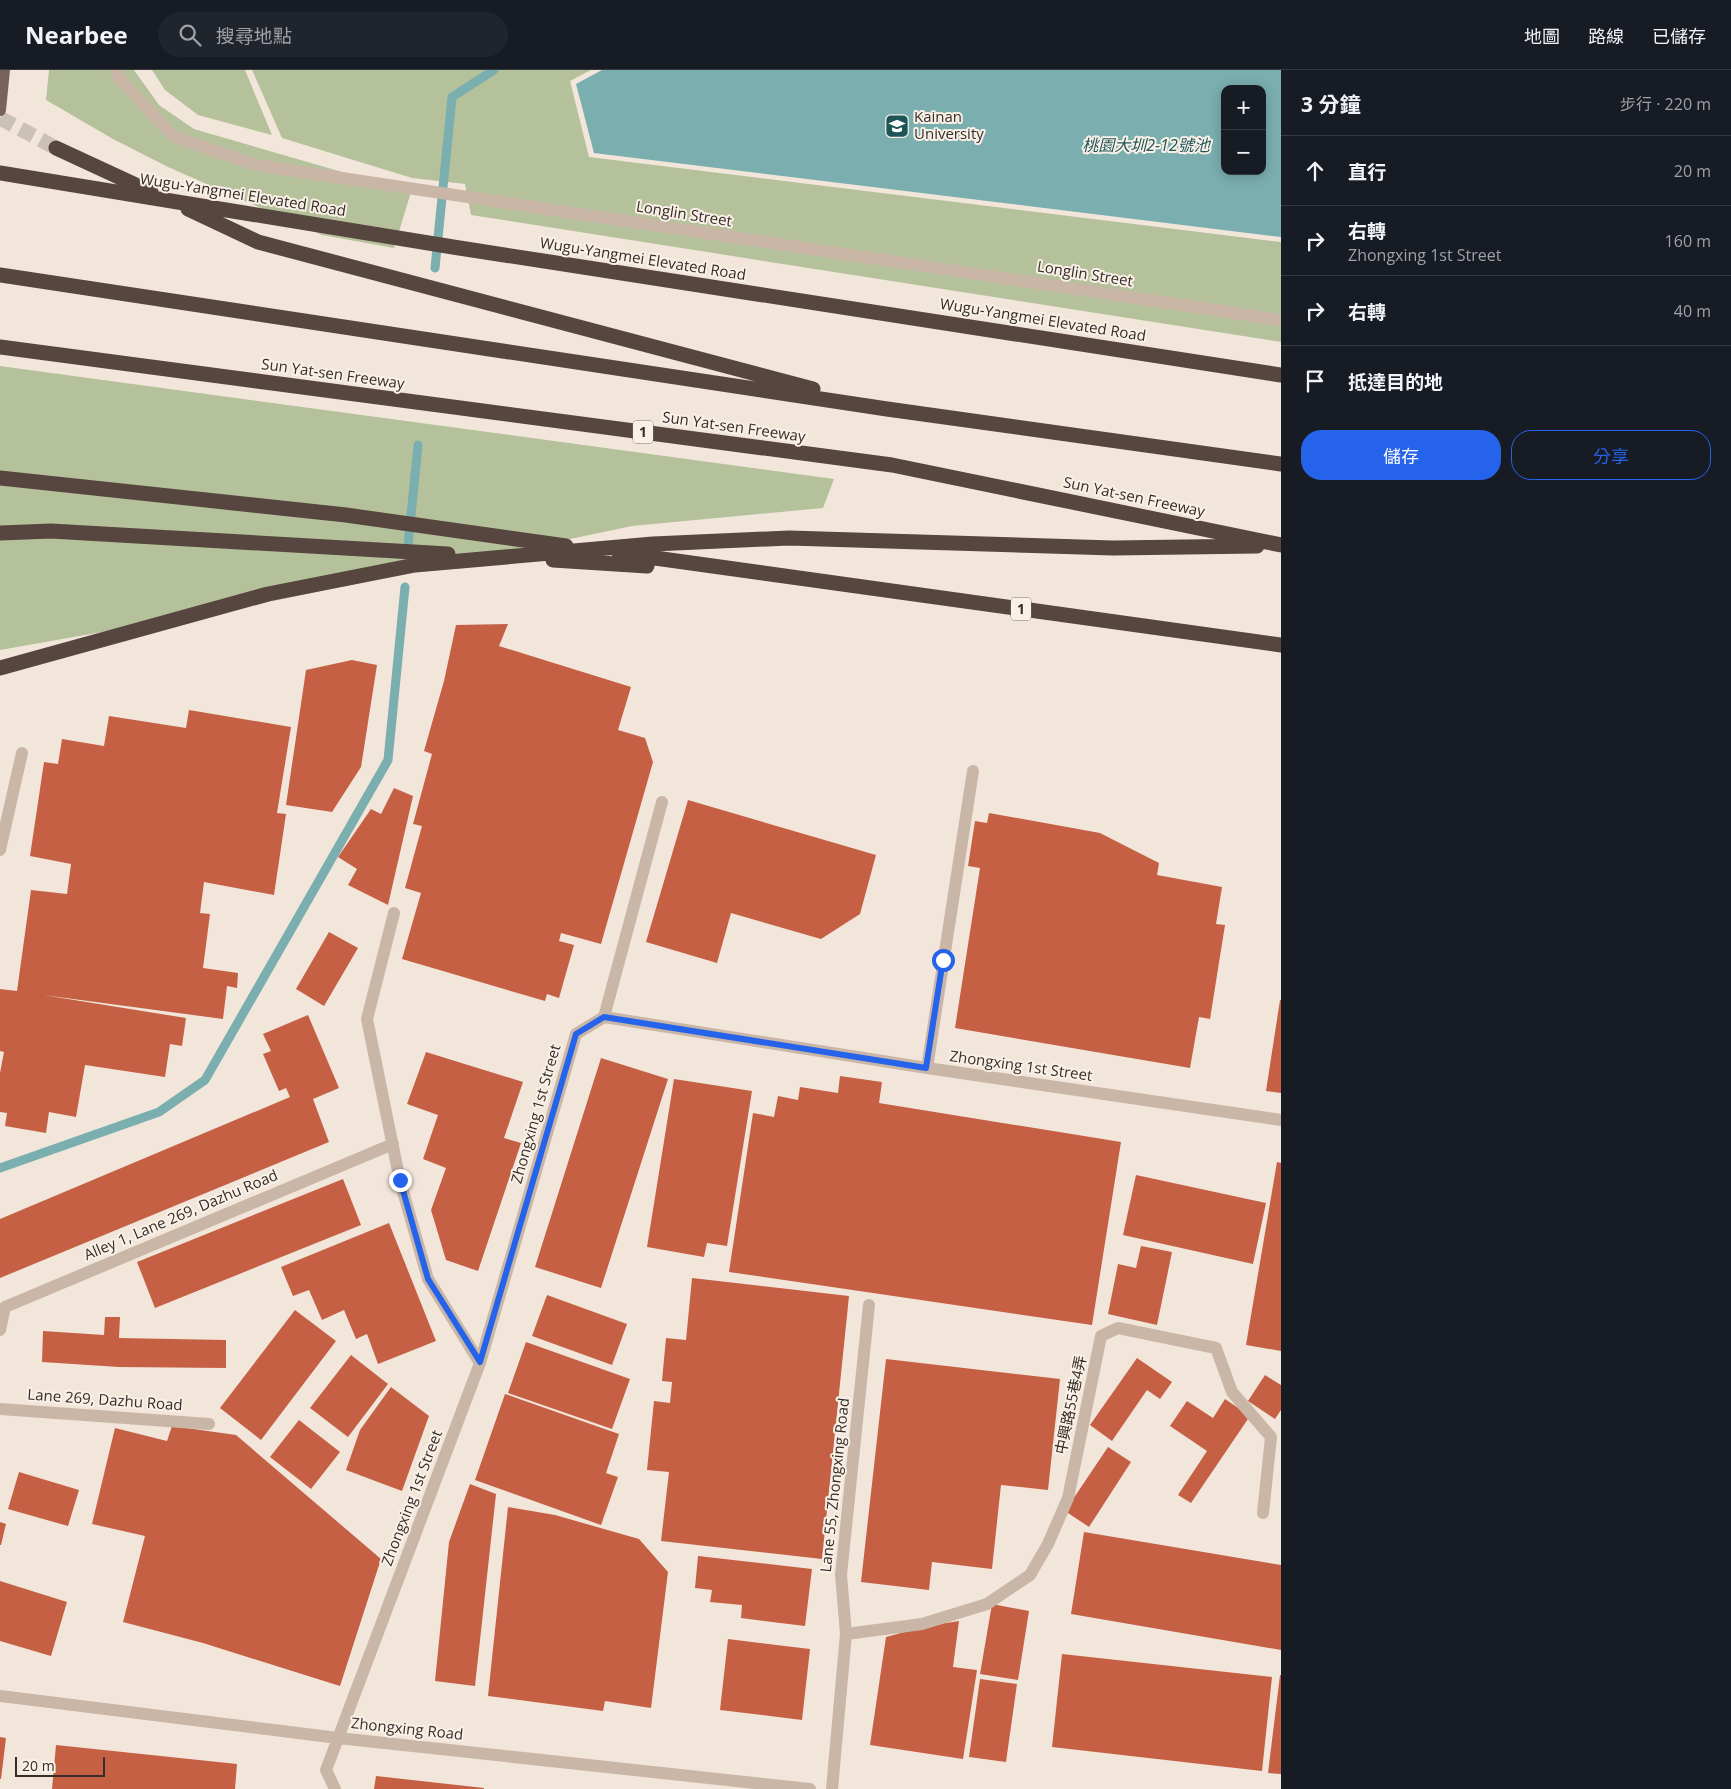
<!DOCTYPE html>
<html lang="zh-TW">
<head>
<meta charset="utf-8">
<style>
  :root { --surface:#171b24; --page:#20242c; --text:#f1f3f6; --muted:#9ea1a6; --line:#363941; --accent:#2563eb }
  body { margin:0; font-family:"Open Sans","Noto Sans TC",sans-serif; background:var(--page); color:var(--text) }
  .controls { position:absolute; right:15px; top:15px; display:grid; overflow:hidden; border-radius:10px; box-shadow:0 2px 12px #0003 }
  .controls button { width:45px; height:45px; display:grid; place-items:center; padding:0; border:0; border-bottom:1px solid var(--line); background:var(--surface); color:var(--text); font:25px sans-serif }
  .scale { position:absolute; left:15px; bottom:12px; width:90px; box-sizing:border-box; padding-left:5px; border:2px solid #362c28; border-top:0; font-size:14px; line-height:18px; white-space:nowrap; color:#362c28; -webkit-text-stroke:4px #f9f1e7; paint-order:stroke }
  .stop { position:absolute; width:15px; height:15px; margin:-11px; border:4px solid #2563eb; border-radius:50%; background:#fff }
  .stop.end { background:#2563eb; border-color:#fff; box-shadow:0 1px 5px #0008 }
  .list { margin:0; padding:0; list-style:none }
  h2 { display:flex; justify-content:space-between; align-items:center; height:65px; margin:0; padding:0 20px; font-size:21px }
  h2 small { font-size:16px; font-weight:400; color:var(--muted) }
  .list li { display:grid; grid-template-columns:32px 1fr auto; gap:15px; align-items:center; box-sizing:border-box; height:70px; padding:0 20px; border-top:1px solid var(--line) }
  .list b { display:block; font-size:19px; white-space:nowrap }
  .list p { margin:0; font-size:16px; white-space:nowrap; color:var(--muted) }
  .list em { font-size:16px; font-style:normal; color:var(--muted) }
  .actions { display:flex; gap:10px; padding:15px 20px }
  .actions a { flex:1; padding:11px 0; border:1px solid var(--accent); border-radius:20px; text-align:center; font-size:18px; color:var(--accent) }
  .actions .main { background:var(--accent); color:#fff }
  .icon { flex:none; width:28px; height:28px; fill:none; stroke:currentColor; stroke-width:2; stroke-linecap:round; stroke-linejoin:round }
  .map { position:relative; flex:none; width:1281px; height:1719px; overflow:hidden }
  header { display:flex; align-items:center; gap:30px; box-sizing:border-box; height:70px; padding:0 25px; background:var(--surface); border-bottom:1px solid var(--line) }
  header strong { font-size:24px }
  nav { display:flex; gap:28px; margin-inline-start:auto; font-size:18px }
  .search { width:350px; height:45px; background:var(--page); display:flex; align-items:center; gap:12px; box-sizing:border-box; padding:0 18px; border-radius:28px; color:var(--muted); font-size:19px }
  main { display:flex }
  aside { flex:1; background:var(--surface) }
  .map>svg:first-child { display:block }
  .green { fill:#b5c19b }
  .water { fill:#7aaeaf; fill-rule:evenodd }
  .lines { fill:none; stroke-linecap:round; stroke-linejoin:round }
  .stream { stroke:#7aaeaf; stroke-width:9 }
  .building { fill:#c56045 }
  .highway-tunnel { stroke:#ccc1b7; stroke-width:15; stroke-dasharray:15 8; stroke-linecap:butt }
  .minor { stroke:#cab6a7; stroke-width:12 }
  .major { stroke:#786259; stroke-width:12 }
  .highway { stroke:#57453f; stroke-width:15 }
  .route { stroke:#2563eb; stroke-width:6 }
  .labels { text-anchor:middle; stroke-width:4; stroke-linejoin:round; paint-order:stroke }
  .shield { fill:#f9f1e7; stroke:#706761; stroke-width:1 }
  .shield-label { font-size:14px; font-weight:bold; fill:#362c28 }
  .poi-label { font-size:15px; fill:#362c28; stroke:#f9f1e7; text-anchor:start }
  .street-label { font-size:15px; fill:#362c28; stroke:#f9f1e7 }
  .water-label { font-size:16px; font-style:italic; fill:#1d5557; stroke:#f9f1e7 }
</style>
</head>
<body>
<header>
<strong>Nearbee</strong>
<div class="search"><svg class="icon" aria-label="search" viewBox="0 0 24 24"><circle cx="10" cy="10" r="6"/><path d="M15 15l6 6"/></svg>搜尋地點</div>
<nav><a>地圖</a><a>路線</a><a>已儲存</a></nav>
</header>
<main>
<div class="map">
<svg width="1281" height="1719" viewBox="0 0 1281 1719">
  <rect width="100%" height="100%" fill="#f2e6db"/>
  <path class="green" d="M49 0H134L159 35 194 59 411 122 394 178 322 165 168 97 113 69 46 30Z
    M152 0H245L272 65 198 45 165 20Z
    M252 0H591L570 11 589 87 1281 172V272L471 145 465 114 412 108 282 68Z
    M0 296 834 409 823 438 632 456 249 536 0 580Z"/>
  <path class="water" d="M602 0H1281V167L594 83 576 14ZM1225 19H1262V101H1225Z"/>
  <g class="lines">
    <path class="stream" d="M435 198 452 27 494 0
      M408 476 418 375
      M0 1098 159 1042 205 1010 388 690 405 517"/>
  </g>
  <path class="building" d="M508 554 499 576 631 617 618 660 645 668 653 692 601 874 561 863 559 871 574 875 559 928 547 924 545 931 402 889 421 823 405 818 422 756 413 754 432 684 424 681 444 611 456 555Z
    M352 590 377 595 361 697 332 742 286 735 306 600Z
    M189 640 291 657 277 743 286 744 274 825 204 812 200 843 210 844 203 898 238 903 237 918 227 916 223 949 43 925 186 948 182 976 170 974 165 1007 85 995 76 1047 49 1042 46 1063 5 1056 7 1043 0 1042V1003L4 982 0 981V919L17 921 31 820 67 824 71 794 30 786 44 692 58 694 62 669 104 676 109 646 186 658Z
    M394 718 413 726 388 835 348 815 357 799 338 787 371 739 381 744Z
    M688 730 876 785 860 844 821 869 731 843 717 893 646 872Z
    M989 743 1100 763 1159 793 1157 805 1222 817 1216 854 1225 855 1210 949 1199 947 1190 998 955 958 980 798 968 796 975 751 987 753Z
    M329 862 358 878 324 936 296 919Z
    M1280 930H1281V1023L1266 1021Z
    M308 945 339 1018 313 1029 329 1072 0 1208V1149L290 1027 286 1018 279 1021 263 984 271 981 263 964Z
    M426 982 523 1012 504 1068 521 1073 478 1201 446 1190 431 1140 446 1098 423 1089 438 1045 407 1034Z
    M601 988 668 1009 601 1218 535 1197Z
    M840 1006 882 1012 879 1033 1121 1072 1092 1255 729 1202 753 1043 774 1047 778 1026 798 1030 800 1017 838 1023Z
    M674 1009 752 1021 727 1176 707 1173 704 1187 647 1177Z
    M1277 1092 1281 1093V1281L1246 1275Z
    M1136 1105 1266 1133 1253 1194 1123 1165Z
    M343 1109 361 1155 155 1238 137 1192Z
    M389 1153 436 1271 378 1294 367 1264 356 1269 344 1240 322 1250 309 1220 293 1226 281 1197Z
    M1141 1176 1172 1182 1157 1255 1108 1244 1118 1194 1136 1198Z
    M692 1208 849 1226 822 1489 661 1471 669 1402 647 1400 654 1331 670 1333 672 1312 662 1311 666 1268 686 1270Z
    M547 1225 627 1254 612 1295 532 1266Z
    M295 1240 336 1271 261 1370 220 1338Z
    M105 1247H120L119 1268 226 1270V1298L119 1297 42 1292 43 1261 104 1265Z
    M526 1272 630 1309 612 1359 508 1323Z
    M351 1285 388 1314 348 1367 310 1338Z
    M1137 1288 1172 1312 1160 1329 1147 1320 1112 1371 1090 1355Z
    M886 1289 1060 1309 1048 1420 1001 1415 992 1499 932 1492 929 1520 861 1512Z
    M1265 1305 1281 1315V1340L1275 1349 1248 1331Z
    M391 1317 429 1346 402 1421 346 1400 360 1360Z
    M505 1324 619 1364 606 1403 618 1407 601 1455 475 1410Z
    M1225 1329 1250 1346 1191 1433 1178 1425 1207 1381 1170 1356 1187 1331 1213 1348Z
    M299 1350 340 1382 311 1419 270 1387Z
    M172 1356 236 1365 381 1489 340 1616 203 1573 123 1552 145 1466 92 1454 115 1358 167 1371Z
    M1108 1377 1131 1392 1089 1457 1065 1441Z
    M19 1402 79 1420 68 1456 8 1439Z
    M470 1414 496 1424 475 1616 435 1611 449 1472Z
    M508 1437 555 1445 639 1469 668 1502 651 1638 605 1631 603 1641 488 1626Z
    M0 1452 6 1454 1 1475H0Z
    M1084 1462 1281 1495V1580L1071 1544Z
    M698 1486 812 1499 805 1556 741 1548 742 1535 710 1532 712 1520 695 1518Z
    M0 1511 67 1532 51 1586 0 1571Z
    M992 1534 1029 1541 1018 1610 980 1604Z
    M959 1551 953 1597 977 1600 963 1689 870 1675 886 1567 927 1556Z
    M728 1569 810 1579 802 1650 720 1640Z
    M1062 1584 1272 1607 1262 1701 1052 1677Z
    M1280 1605H1281V1704L1268 1703Z
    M980 1609 1017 1614 1006 1692 969 1687Z
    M0 1667 6 1668 1 1709H0Z
    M56 1675 237 1694 235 1719H52Z
    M376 1706 484 1718V1719H374Z"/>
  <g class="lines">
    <path class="highway-tunnel" d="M0 48 56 78"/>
    <path class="minor" d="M116 0 119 8 173 66 256 95 1281 250
      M0 780 22 683
      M394 843 367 949 400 1111 428 1209 480 1293
      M604 947 662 732
      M927 998 973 701
      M0 1260 5 1237 393 1074
      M0 1339 209 1354
      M846 1564 922 1554 987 1534 1030 1505 1048 1474 1068 1428 1101 1266 1118 1258 1216 1278 1232 1322 1271 1367 1263 1443
      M0 1626 338 1668 810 1719
      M335 1719 326 1700 480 1293 576 964 604 947 927 998 1281 1050
      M832 1719 846 1564 841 1505 869 1235"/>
    <path class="major" d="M0 40 4 0"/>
    <path class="highway" d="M56 78 151 122
      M0 103 453 177 1281 305
      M188 139 258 172 813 319
      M0 205 887 339 1281 394
      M0 277 892 395 1281 475
      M0 408 346 445 566 476
      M0 463 51 461 448 484
      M619 483 1281 575
      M553 490 647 496
      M0 598 268 524 415 495 653 474 789 468 1113 478 1257 476"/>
  </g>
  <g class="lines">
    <path class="route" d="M400 1110 428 1209 480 1292 576 964 604 947 926 998 943 890"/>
  </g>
  <defs>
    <g id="university-square" transform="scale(1.25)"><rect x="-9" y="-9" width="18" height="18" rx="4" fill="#1d5557" stroke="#f9f1e7"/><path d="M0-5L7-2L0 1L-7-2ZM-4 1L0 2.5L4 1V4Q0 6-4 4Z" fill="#fff"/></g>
  </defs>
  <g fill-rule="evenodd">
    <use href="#university-square" x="897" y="56"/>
  </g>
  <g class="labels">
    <g class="shield">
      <rect x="633" y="350.5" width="20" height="23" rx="4"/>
      <rect x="1011" y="527.5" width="20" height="23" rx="4"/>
    </g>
    <g class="shield-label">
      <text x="643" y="367">1</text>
      <text x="1021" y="544">1</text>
    </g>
    <g class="poi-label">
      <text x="914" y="52">Kainan<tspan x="914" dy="17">University</tspan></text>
    </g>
    <g class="street-label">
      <text transform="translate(243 125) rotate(9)" y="5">Wugu-Yangmei Elevated Road</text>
      <text transform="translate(684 144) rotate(9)" y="5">Longlin Street</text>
      <text transform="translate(643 189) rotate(9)" y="5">Wugu-Yangmei Elevated Road</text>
      <text transform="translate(1085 204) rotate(9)" y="5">Longlin Street</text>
      <text transform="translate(1043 250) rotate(9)" y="5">Wugu-Yangmei Elevated Road</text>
      <text transform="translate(333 304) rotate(8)" y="5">Sun Yat-sen Freeway</text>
      <text transform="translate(734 357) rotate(8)" y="5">Sun Yat-sen Freeway</text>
      <text transform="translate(1134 427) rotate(12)" y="5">Sun Yat-sen Freeway</text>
      <text transform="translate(1021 996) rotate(8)" y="5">Zhongxing 1st Street</text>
      <text transform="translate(536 1044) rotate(-74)" y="5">Zhongxing 1st Street</text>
      <text transform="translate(181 1145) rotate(-23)" y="5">Alley 1, Lane 269, Dazhu Road</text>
      <text transform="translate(105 1330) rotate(4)" y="5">Lane 269, Dazhu Road</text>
      <text transform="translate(1071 1335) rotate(-78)" y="5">中興路55巷4弄</text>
      <text transform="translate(835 1415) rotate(-84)" y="5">Lane 55, Zhongxing Road</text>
      <text transform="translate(412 1428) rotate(-69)" y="5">Zhongxing 1st Street</text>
      <text transform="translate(407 1659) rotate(6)" y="5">Zhongxing Road</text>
    </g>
    <g class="water-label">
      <text x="1146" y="81">桃園大圳2-12號池</text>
    </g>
  </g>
</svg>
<div class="controls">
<button>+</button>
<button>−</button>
</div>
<div class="scale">20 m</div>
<div class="stop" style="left:943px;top:890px"></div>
<div class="stop end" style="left:400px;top:1110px"></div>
</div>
<aside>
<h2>3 分鐘<small>步行 · 220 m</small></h2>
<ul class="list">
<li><svg class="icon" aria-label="ahead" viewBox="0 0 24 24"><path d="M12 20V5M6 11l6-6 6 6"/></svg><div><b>直行</b></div><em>20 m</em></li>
<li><svg class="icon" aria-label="right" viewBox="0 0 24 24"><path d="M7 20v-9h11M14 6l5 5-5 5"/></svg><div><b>右轉</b><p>Zhongxing 1st Street</p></div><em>160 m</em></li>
<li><svg class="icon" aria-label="right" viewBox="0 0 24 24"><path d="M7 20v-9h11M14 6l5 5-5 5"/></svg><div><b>右轉</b></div><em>40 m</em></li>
<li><svg class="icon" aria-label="arrive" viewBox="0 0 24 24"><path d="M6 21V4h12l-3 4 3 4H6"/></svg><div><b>抵達目的地</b></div></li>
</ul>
<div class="actions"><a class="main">儲存</a><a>分享</a></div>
</aside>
</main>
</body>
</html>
